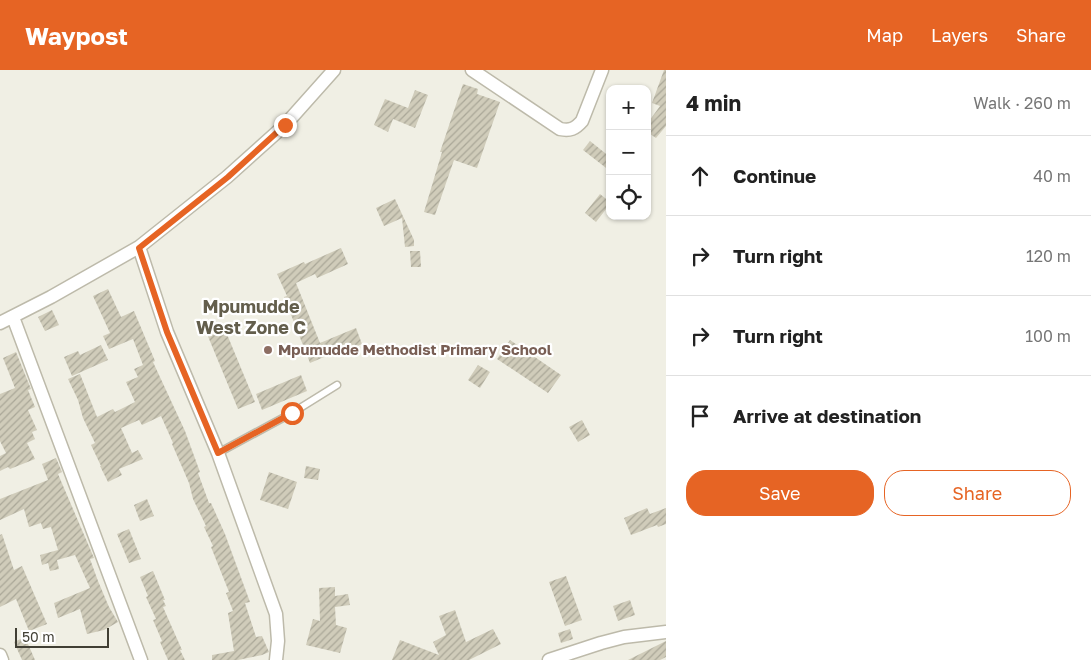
<!DOCTYPE html>
<html lang="en">
<head>
<meta charset="utf-8">
<style>
  :root { --surface:#fff; --page:#f6f6f6; --text:#222; --muted:#767676; --line:#e0e0e0; --accent:#e66424 }
  body { margin:0; font-family:"Golos Text",sans-serif; background:var(--page); color:var(--text) }
  .controls { position:absolute; right:15px; top:15px; display:grid; overflow:hidden; border-radius:10px; box-shadow:0 1px 4px #0004 }
  .controls button { width:45px; height:45px; display:grid; place-items:center; padding:0; border:0; border-bottom:1px solid var(--line); background:var(--surface); color:var(--text); font:25px sans-serif }
  .scale { position:absolute; left:15px; bottom:12px; width:94px; box-sizing:border-box; padding-left:5px; border:2px solid #413f34; border-top:0; font-size:14px; line-height:18px; white-space:nowrap; color:#413f34; -webkit-text-stroke:4px #fff; paint-order:stroke }
  .stop { position:absolute; width:15px; height:15px; margin:-11px; border:4px solid #e66424; border-radius:50%; background:#fff }
  .stop.end { background:#e66424; border-color:#fff; box-shadow:0 1px 5px #0008 }
  .list { margin:0; padding:0; list-style:none }
  h2 { display:flex; justify-content:space-between; align-items:center; height:65px; margin:0; padding:0 20px; font-size:21px }
  h2 small { font-size:16px; font-weight:400; color:var(--muted) }
  .list li { display:grid; grid-template-columns:32px 1fr auto; gap:15px; align-items:center; box-sizing:border-box; height:80px; padding:0 20px; border-top:1px solid var(--line) }
  .list b { display:block; font-size:19px; white-space:nowrap }
  .list em { font-size:16px; font-style:normal; color:var(--muted) }
  .actions { display:flex; gap:10px; padding:15px 20px }
  .actions a { flex:1; padding:11px 0; border:1px solid var(--accent); border-radius:20px; text-align:center; font-size:18px; color:var(--accent) }
  .actions .main { background:var(--accent); color:#fff }
  .icon { flex:none; width:28px; height:28px; fill:none; stroke:currentColor; stroke-width:2; stroke-linecap:round; stroke-linejoin:round }
  .map { position:relative; flex:none; width:666px; height:590px; overflow:hidden }
  header { display:flex; align-items:center; gap:30px; box-sizing:border-box; height:70px; padding:0 25px; background:var(--accent); color:#fff }
  header strong { font-size:24px }
  nav { display:flex; gap:28px; margin-inline-start:auto; font-size:18px }
  main { display:flex }
  aside { flex:1; background:var(--surface) }
  .map>svg:first-child { display:block }
  .building { fill:url(#building-hatch) }
  .lines { fill:none; stroke-linecap:round; stroke-linejoin:round }
  .lane-casing { stroke:#bdbaaa; stroke-width:9 }
  .street-casing { stroke:#bdbaaa; stroke-width:15 }
  .lane { stroke:#fff; stroke-width:6 }
  .street { stroke:#fff; stroke-width:12 }
  .route { stroke:#e66424; stroke-width:6 }
  .education-dot { fill:#8d6e63; stroke:#fff; stroke-width:2 }
  .labels { text-anchor:middle; stroke-width:4.5; stroke-linejoin:round; paint-order:stroke }
  .education-label { font-size:15px; font-weight:bold; fill:#785e54; stroke:#fff; text-anchor:start }
  .quarter-label { font-size:18px; font-weight:bold; fill:#635e4c; stroke:#fff }
</style>
</head>
<body>
<header>
<strong>Waypost</strong>
<nav><a>Map</a><a>Layers</a><a>Share</a></nav>
</header>
<main>
<div class="map">
<svg width="666" height="590" viewBox="0 0 666 590">
  <defs>
    <pattern id="building-hatch" width="6" height="6" patternUnits="userSpaceOnUse" patternTransform="scale(1.25)"><rect width="6" height="6" fill="#d0ccba"/><path d="M-1 1l2-2M0 6l6-6M5 7l2-2" fill="none" stroke="#aaa798"/></pattern>
  </defs>
  <rect width="100%" height="100%" fill="#f0efe4"/>
  <path class="building" d="M664 0H666V56L656 68 647 62V54L660 36 652 33Z
    M463 14 478 19 477 24 500 32 477 98 454 90 435 145 424 142 442 82H440Z
    M415 20 428 25 415 58 393 49 388 62 374 55 385 29 408 38Z
    M590 71 610 87V101L583 80Z
    M600 124 610 132V134L596 152 585 143Z
    M395 129 414 170V176L405 177 402 148 384 156 376 138Z
    M341 178 348 194 317 208 315 204 296 213 320 273 356 258 362 274 332 287 331 284 310 293 284 227 287 226 277 204 304 192 305 194Z
    M410 181H420L421 197H411Z
    M108 219 121 247 134 241 155 291 153 292 185 361 200 402 198 403 209 433H211L225 464 250 532 245 533 256 567 262 566 269 582 262 585 238 590H212V585L234 581 228 543 233 541 226 523 229 522 211 477 213 476 204 457 206 456 193 429 189 413 172 374 173 373 161 346 142 355 139 350 121 358 132 383 138 380 143 389 119 399 122 405 108 412 100 396H101L91 375 95 373 83 348 78 330 68 309 80 304 97 347 113 339 115 342 135 332 126 312 138 307 134 299 143 295 133 269 109 279 103 266 110 263 93 226Z
    M52 240 59 255 45 261 38 247Z
    M224 257 255 332 238 339 207 264Z
    M510 270 561 305 548 323 497 289Z
    M101 275 108 290 72 306 64 287 78 281 80 285Z
    M16 282 31 319 28 320 35 337 28 340 37 360 32 362 35 369 27 373 35 389 10 399 8 397 0 401V386L6 383 0 371V324L15 318 3 288Z
    M478 295 490 302 480 318 468 310Z
    M301 305 307 321 262 340 256 324Z
    M582 350 590 365 578 372 569 357Z
    M56 388 62 402 58 404 94 488 90 489 98 511 109 537 118 552 104 560 87 564 80 539 58 548 54 533 90 518 75 485 57 490 59 499 50 501 48 493 42 495 40 485 58 480 51 457 43 459 41 453 29 457 24 439 0 450V429L48 410 42 394Z
    M306 396 320 399 318 410 304 408Z
    M269 402 297 412 288 439 260 430Z
    M147 429 154 446 140 451 134 435Z
    M647 438 650 444 666 438V454L658 457 657 455 631 465 624 448Z
    M129 459 141 489 129 493 117 464Z
    M2 464 14 500 22 496 47 554 29 561 16 529 0 537V465Z
    M153 501 165 530H163L166 536 163 537 182 580H180L185 590H168L160 572 162 571 153 550 156 549 146 527 148 526 140 507Z
    M566 506 582 550 565 556 549 512Z
    M335 517V526L348 524 350 535 335 537 336 555 347 558 340 583 306 575 313 549 320 551 319 518Z
    M630 530 635 545 618 551 613 536Z
    M455 540 466 572 493 559 501 574 469 590H392L400 570 439 585 433 572 446 565 439 546Z
    M570 559 573 569 561 573 558 563Z
    M25 567 35 590H22L14 572Z
    M666 571V587L660 590H628Z"/>
  <g class="lines">
    <g class="lane-casing">
      <path id="lane" d="M218 383 292 343 337 315"/>
    </g>
    <g class="street-casing">
      <path id="street" d="M472 0 560 59C570 61 575 59 582 51L602 0
        M139 177 167 262 218 383 276 544 278 571 276 590
        M13 247 141 590
        M0 253 51 227 139 177 227 107 285 55 334 0
        M0 585 2 590
        M549 590 601 573 624 567 666 562"/>
    </g>
    <use href="#lane" class="lane"/>
    <use href="#street" class="street"/>
  </g>
  <g class="lines">
    <path class="route" d="M285 55 228 107 139 178 167 262 218 383 292 343"/>
  </g>
  <circle class="education-dot" cx="268" cy="280" r="5"/>
  <g class="labels">
    <g class="education-label">
      <text x="278" y="285">Mpumudde Methodist Primary School</text>
    </g>
    <g class="quarter-label">
      <text x="251" y="243">Mpumudde<tspan x="251" dy="21">West Zone C</tspan></text>
    </g>
  </g>
</svg>
<div class="controls">
<button>+</button>
<button>−</button>
<button><svg class="icon" aria-label="locate" viewBox="0 0 24 24"><circle cx="12" cy="12" r="6"/><path d="M12 2v4M12 18v4M2 12h4M18 12h4"/></svg></button>
</div>
<div class="scale">50 m</div>
<div class="stop" style="left:292px;top:343px"></div>
<div class="stop end" style="left:285px;top:55px"></div>
</div>
<aside>
<h2>4 min<small>Walk · 260 m</small></h2>
<ul class="list">
<li><svg class="icon" aria-label="ahead" viewBox="0 0 24 24"><path d="M12 20V5M6 11l6-6 6 6"/></svg><div><b>Continue</b></div><em>40 m</em></li>
<li><svg class="icon" aria-label="right" viewBox="0 0 24 24"><path d="M7 20v-9h11M14 6l5 5-5 5"/></svg><div><b>Turn right</b></div><em>120 m</em></li>
<li><svg class="icon" aria-label="right" viewBox="0 0 24 24"><path d="M7 20v-9h11M14 6l5 5-5 5"/></svg><div><b>Turn right</b></div><em>100 m</em></li>
<li><svg class="icon" aria-label="arrive" viewBox="0 0 24 24"><path d="M6 21V4h12l-3 4 3 4H6"/></svg><div><b>Arrive at destination</b></div></li>
</ul>
<div class="actions"><a class="main">Save</a><a>Share</a></div>
</aside>
</main>
</body>
</html>
